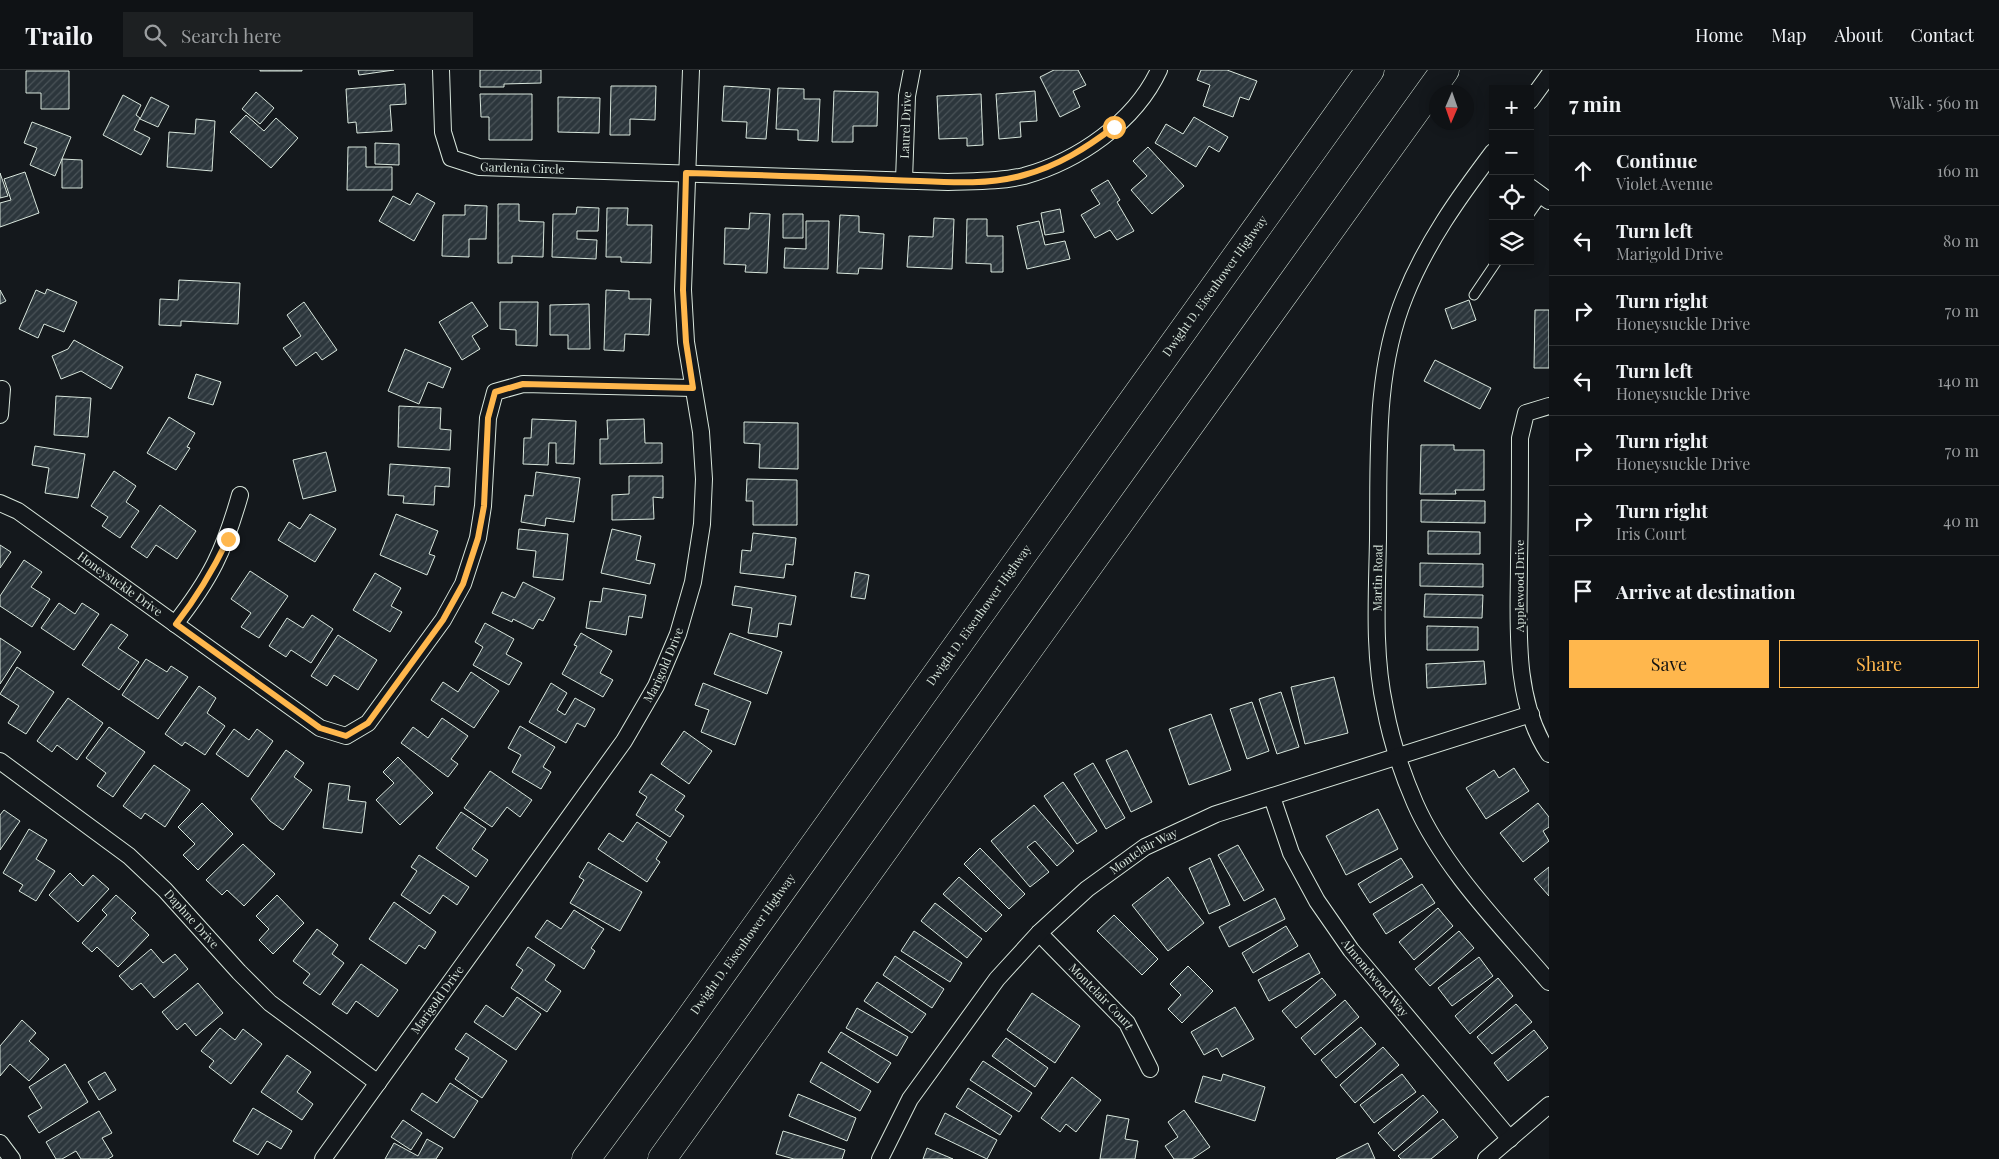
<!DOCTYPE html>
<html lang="en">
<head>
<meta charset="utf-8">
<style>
  :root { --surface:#0f1215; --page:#1d2022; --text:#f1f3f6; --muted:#9b9ea0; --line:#2f3234; --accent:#ffb74d }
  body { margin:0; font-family:"Playfair Display",serif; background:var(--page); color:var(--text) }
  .controls { position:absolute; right:15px; top:15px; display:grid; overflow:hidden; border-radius:0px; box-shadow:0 2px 12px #0003 }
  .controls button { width:45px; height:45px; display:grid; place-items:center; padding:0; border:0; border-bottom:1px solid var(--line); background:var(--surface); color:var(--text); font:25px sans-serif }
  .compass { position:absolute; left:1429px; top:15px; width:45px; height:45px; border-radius:50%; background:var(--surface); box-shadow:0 2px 12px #0003; rotate:182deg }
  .stop { position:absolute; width:15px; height:15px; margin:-11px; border:4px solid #ffb74d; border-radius:50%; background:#fff }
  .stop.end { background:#ffb74d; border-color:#fff; box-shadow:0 1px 5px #0008 }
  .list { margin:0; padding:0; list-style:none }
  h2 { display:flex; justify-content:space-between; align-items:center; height:65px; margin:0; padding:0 20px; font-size:21px }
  h2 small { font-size:16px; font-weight:400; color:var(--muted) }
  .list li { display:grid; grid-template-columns:32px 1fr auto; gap:15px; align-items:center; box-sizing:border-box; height:70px; padding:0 20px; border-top:1px solid var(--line) }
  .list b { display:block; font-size:19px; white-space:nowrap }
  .list p { margin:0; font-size:16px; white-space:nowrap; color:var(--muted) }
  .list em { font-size:16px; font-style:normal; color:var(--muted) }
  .actions { display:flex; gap:10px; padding:15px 20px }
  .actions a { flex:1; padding:11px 0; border:1px solid var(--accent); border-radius:0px; text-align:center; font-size:18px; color:var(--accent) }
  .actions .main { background:var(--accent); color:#111 }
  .icon { flex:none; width:28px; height:28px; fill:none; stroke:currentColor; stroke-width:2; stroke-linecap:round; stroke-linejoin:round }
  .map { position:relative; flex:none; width:1549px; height:1089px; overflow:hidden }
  header { display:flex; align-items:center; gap:30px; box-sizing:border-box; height:70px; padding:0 25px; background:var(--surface); border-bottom:1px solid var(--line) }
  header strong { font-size:24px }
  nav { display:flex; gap:28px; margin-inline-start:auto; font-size:18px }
  .search { width:350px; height:45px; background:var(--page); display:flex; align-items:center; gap:12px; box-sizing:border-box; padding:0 18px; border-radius:0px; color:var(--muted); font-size:19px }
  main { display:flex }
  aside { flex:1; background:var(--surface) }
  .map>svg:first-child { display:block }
  .building { fill:url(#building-hatch); stroke:#d8e6dc }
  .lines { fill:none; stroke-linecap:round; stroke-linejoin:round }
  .service-casing { stroke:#d8e6dc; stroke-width:11 }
  .minor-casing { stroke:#d8e6dc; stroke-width:18 }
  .motorway-casing { stroke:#d8e6dc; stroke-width:29 }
  .service { stroke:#14181c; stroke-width:9 }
  .minor { stroke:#14181c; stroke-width:16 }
  .motorway { stroke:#14181c; stroke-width:28 }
  .route { stroke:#ffb74d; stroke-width:6 }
  .labels { text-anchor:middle; stroke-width:4; stroke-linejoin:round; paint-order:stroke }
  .street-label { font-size:12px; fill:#d8e6dc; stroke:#14181c }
</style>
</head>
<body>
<header>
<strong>Trailo</strong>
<div class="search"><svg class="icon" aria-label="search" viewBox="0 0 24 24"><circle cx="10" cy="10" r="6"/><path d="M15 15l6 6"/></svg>Search here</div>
<nav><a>Home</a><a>Map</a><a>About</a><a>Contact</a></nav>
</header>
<main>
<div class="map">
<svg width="1549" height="1089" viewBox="0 0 1549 1089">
  <defs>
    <pattern id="building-hatch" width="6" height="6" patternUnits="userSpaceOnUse" patternTransform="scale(1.25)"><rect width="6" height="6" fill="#2c363c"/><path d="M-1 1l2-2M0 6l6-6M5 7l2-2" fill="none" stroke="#4a5358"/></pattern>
  </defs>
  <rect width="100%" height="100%" fill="#14181c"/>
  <path class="building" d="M260 0H302V1H260Z
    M358 0H394L359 5Z
    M480 0H541V13L504 14V17H480Z
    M1054 0H1078L1086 15 1073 21 1080 37 1060 47 1040 7Z
    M1201 0H1227L1257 11 1249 30 1240 27 1233 47 1203 36 1210 15 1197 10Z
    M26 1H69V39H41V23H26Z
    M405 14 406 34 390 35 392 61 357 63 356 52 348 53 346 19Z
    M611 16H656L655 50 630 49V65H610Z
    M724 16 770 19 766 69 746 68 747 52 722 51Z
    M778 18 804 19V29H820L818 71 798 70V60L776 59Z
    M834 21 878 22 877 56H853V72H832Z
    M1035 21 1037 51 1020 52 1021 67 999 69 996 24Z
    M256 22 274 38 260 54 242 39Z
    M480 24H532V70H489V47H481Z
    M981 24 983 75 967 76V68L939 69 937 26Z
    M123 25 141 35 136 45 140 48 134 60 150 68 141 85 103 65Z
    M151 27 169 36 158 57 140 49Z
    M558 27 600 28 599 63 558 62Z
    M246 45 264 61 276 48 298 68 271 98 230 62Z
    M1194 47 1228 67 1219 82 1209 76 1196 97 1155 73 1166 54 1183 64Z
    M196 49 215 51 212 101 167 97 169 62 195 64Z
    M32 52 71 67 55 106 30 95 37 78 24 73Z
    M375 73 399 74V95L375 94Z
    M348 77H366V97H392V120H347Z
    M1148 77 1184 116 1152 144 1131 120 1147 106 1133 91Z
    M62 89 82 90V118H62Z
    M25 102 39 143 0 157V133L11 130 4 109Z
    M0 103 8 126 0 128Z
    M1108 110 1120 130 1117 132 1134 161 1117 170 1110 160 1095 168 1081 145 1100 134 1091 120Z
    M417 123 435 133 414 171 379 151 393 126 410 135Z
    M498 134H519V151L544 152 543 187 512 186V193H498Z
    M465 135 487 136 486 169H469V187L442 186 443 145H465Z
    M577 137 599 138 598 161H577V169L597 170 596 189 552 187 553 144H576Z
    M607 138H628L627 155H652L651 193 621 192V187H606Z
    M1060 139 1064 162 1045 165 1041 143Z
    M750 143 770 144 767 203 745 202 746 195 724 194 725 158 749 159Z
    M783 144H803V168H783Z
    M840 145 859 146V162L884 164 882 199 859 198 858 204 837 203Z
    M934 148 954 149 952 199 907 197 909 166 933 167Z
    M967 149H987V166H1003V202H991V194L966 193Z
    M806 151H829L828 199 784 198 785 178 806 179Z
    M1039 151 1045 175 1065 171 1070 189 1027 199 1017 156Z
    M179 210 240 213 238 254 181 251V256L159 255 160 229 178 230Z
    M47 219 77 232 64 262 44 254 38 268 19 259 36 220 45 224Z
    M0 220 6 231 0 234Z
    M606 220 629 221V229H651L649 265 625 264 624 281 604 280Z
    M1469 230 1476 250 1452 259 1445 239Z
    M304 232 337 280 322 290 316 282 296 296 283 278 301 266 287 245Z
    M472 232 488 256 472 266 480 279 462 290 439 252Z
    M500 232H538L537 276 516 275V260L500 259Z
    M589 234 590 279H568V265H550V235Z
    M1535 240H1549V298H1534Z
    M74 270 123 297 111 319 81 301 61 309 52 286 68 279Z
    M405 279 451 298 443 318 428 312 419 334 388 321Z
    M1435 290 1491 318 1480 339 1424 311Z
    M196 304 221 312 213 335 188 328Z
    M56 326 91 328 88 367 54 365Z
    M399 336 441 338 440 359 451 360 450 380 398 377Z
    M169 347 195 363 187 377 190 378 176 400 147 383Z
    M532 349 576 351 574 394 556 393V373H549L548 395 523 394 524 368H531Z
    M644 349 645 373H662V393L600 394V369H608L607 350Z
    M744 352 798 353V399L759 398 760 374 744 373Z
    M1421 375H1454V380H1484V420H1455L1456 424H1420Z
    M35 376 85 384 78 428 45 423 49 398 32 395Z
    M326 382 336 421 303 429 293 390Z
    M390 394 450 398 449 417 435 416 434 435 403 433 404 426 388 425Z
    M114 401 136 416 126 432 139 441 120 468 102 456 108 447 91 436Z
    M536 402 580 408 574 452 546 448 545 456 521 452 525 425 533 426Z
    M629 406H663V428L653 427 654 449 612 450V425L629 424Z
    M747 409 797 410V455H753V431H746Z
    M1421 430 1485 431V453L1421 452Z
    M160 435 196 461 177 489 156 475 147 488 131 477Z
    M310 444 336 459 315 492 278 470 289 452 300 459Z
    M396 444 438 461 429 484 435 486 427 505 380 485Z
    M519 459 568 464 563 510 533 507 536 481 517 479Z
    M612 459 641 466 636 490 655 494 650 514 601 503Z
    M1428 461 1480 462V484H1428Z
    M753 463 796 468 793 495 786 494 784 508 740 503 742 480 751 481Z
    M0 475 11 482 0 498Z
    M24 490 42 502 31 517 50 529 32 557 0 536V526Z
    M1420 493 1483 494V517L1420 516Z
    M250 501 288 526 259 568 241 557 251 543 231 529Z
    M855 502 869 505 865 529 851 527Z
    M375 503 401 518 391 536 402 542 390 562 353 540Z
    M523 512 555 528 543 551 539 549 533 559 513 549 512 552 492 543 502 522 515 528Z
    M735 516 796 526 791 555 779 553 777 567 748 563 752 538 732 535Z
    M603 518 646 525 642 548 629 546 626 565 586 558 590 531 601 532Z
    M1425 524 1483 525 1482 548 1424 547Z
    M59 533 75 544 82 533 99 544 74 580 41 558Z
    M312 545 333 559 311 593 291 580 286 587 269 576 287 548 303 558Z
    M485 553 514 569 506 584 522 593 509 615 473 595 483 577 475 572Z
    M111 554 128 565 118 578 139 592 119 620 82 595Z
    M1427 556 1478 557V580H1427Z
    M581 563 612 581 600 603 613 610 603 627 562 604 577 576 574 575Z
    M730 563 782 582 767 624 714 604Z
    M338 565 377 590 358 620 334 605 327 616 311 606Z
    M0 568 21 582 0 614Z
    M146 589 167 602 171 596 188 607 158 649 122 625Z
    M1484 591 1486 614 1427 618 1426 594Z
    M17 597 54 622 26 664 8 653 19 636 0 624Z
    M471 602 499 621 474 658 431 630 443 612 458 622Z
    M1334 607 1348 663 1305 674 1291 617Z
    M551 613 567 623 557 640 565 645 575 628 595 639 585 657 577 653 566 673 529 652Z
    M703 613 751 632 735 675 701 662 709 640 695 635Z
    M199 616 216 628 207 643 225 656 205 685 185 672 182 676 165 664Z
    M1281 622 1299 677 1277 684 1259 629Z
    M68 628 103 653 77 690 57 675 52 682 37 671Z
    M1252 632 1269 681 1247 689 1230 639Z
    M1211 644 1231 700 1189 715 1169 659Z
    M442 648 468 666 451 689 458 694 448 707 401 673 413 657 428 668Z
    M520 656 555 677 543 697 551 702 541 719 512 702 521 685 508 678Z
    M109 657 145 682 113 727 97 716 106 703 86 688Z
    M234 659 249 670 257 659 273 671 248 707 216 684Z
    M684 661 712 681 689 714 661 694Z
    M286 680 304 693 294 707 312 720 283 760 270 751 251 729Z
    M1127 680 1152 732 1131 742 1106 690Z
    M398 687 433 723 400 755 376 730 394 713 383 702Z
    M1093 693 1125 748 1106 759 1074 704Z
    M154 695 190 720 165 757 145 743 141 749 123 736Z
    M1514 698 1529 721 1486 749 1466 718 1494 700 1499 708Z
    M490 701 532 730 520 747 507 737 492 757 464 738Z
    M651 704 685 726 675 740 684 746 670 767 636 745 647 727 639 722Z
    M1063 712 1097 761 1077 774 1044 726Z
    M329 713 350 716 348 730 366 732 362 763 323 758Z
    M202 733 233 764 198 800 183 785 195 774 178 757Z
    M1538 733 1549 747V757L1543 761 1549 771 1523 792 1500 763Z
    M1034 735 1074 781 1057 796 1035 771 1027 777 1049 802 1030 817 991 771Z
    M1378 739 1398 779 1346 805 1326 766Z
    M4 740 20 751 0 780V745Z
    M461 742 486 759 472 779 488 790 476 807 436 778Z
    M637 752 667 772 656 789 660 792 647 812 598 779 609 763 623 772Z
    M29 759 47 770 36 789 55 801 36 831 19 821 23 815 3 803Z
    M243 774 275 804 244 836 227 820 222 825 206 810Z
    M1238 775 1264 820 1244 831 1218 785Z
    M980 778 1025 824 1009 839 964 794Z
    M419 785 469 817 457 835 443 825 430 844 401 825 417 801 411 797Z
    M1210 788 1230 835 1209 844 1189 798Z
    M1401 788 1413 807 1370 833 1358 814Z
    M588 792 642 822 620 861 570 833 584 810 579 807Z
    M1549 797V826L1534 809Z
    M70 803 83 816 93 805 109 819 78 852 49 825Z
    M959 807 1002 845 986 862 943 824Z
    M1168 807 1204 853 1168 881 1132 835Z
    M1422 814 1435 833 1386 864 1373 844Z
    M116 825 136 843 131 848 149 865 118 897 97 877 92 882 82 873 107 845 102 840Z
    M277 825 304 853 273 884 259 870 269 859 256 846Z
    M1275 828 1285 849 1229 877 1219 857Z
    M394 832 436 862 425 879 419 875 406 894 369 869Z
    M935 833 982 869 967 888 921 851Z
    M1438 838 1453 856 1414 890 1399 872Z
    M574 840 604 859 591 878 595 881 584 899 535 867 547 850 561 859Z
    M1114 845 1158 889 1142 905 1097 861Z
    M1286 856 1298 876 1253 903 1242 883Z
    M317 859 338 875 332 884 344 893 320 925 303 913 310 904 293 891Z
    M914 861 962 893 950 912 901 881Z
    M1459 861 1474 878 1430 916 1415 899Z
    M528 877 555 895 545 910 561 921 547 942 511 918 523 900 516 895Z
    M151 879 163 893 175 884 188 899 154 928 141 913 132 920 119 906Z
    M1309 883 1320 903 1269 931 1258 910Z
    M895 886 944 919 932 938 883 905Z
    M1479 887 1493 906 1452 936 1438 918Z
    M361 894 398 920 378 947 356 931 347 944 332 934Z
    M1188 896 1213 921 1182 953 1168 939 1181 925 1170 914Z
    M1322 908 1336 925 1296 958 1282 941Z
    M1498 908 1513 926 1470 964 1455 946Z
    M877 912 926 944 912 963 864 931Z
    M198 913 223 943 196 966 185 953 177 960 162 942Z
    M1032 923 1080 956 1055 993 1007 960Z
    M517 927 541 944 516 980 474 952 486 935 503 947Z
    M1345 930 1359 947 1315 985 1301 968Z
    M1516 934 1532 952 1492 984 1477 967Z
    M1235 937 1254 969 1222 987 1217 978 1204 985 1191 962Z
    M857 938 908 967 897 986 846 958Z
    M22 950 36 963 29 971 49 989 29 1011 10 994 0 1006V976Z
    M1361 957 1376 974 1336 1008 1321 990Z
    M220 958 235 970 243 959 262 974 231 1014 209 997 214 991 201 981Z
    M1534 960 1548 978 1508 1011 1494 993Z
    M841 962 891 993 878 1013 828 982Z
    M466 963 507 991 482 1028 455 1009 469 988 455 979Z
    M1006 968 1048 998 1035 1017 992 986Z
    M1383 977 1399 995 1355 1033 1340 1015Z
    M287 985 311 1002 297 1022 313 1034 302 1050 261 1022Z
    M983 991 1032 1023 1019 1042 970 1010Z
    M821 992 871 1021 860 1041 810 1012Z
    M65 994 88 1032 39 1063 28 1046 42 1038 29 1017Z
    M105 1002 116 1020 99 1030 88 1012Z
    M1223 1004 1265 1017 1255 1051 1195 1032 1203 1006 1221 1011Z
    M1402 1004 1416 1022 1374 1053 1360 1035Z
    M1072 1007 1101 1030 1076 1062 1066 1054 1060 1062 1041 1048Z
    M450 1013 478 1031 454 1068 411 1040 422 1023 437 1033Z
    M968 1018 1012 1046 1000 1065 956 1037Z
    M798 1024 856 1048 847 1071 789 1046Z
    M1423 1025 1438 1042 1394 1081 1378 1063Z
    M253 1038 292 1061 281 1079 267 1071 258 1085 233 1071Z
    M1184 1040 1210 1077 1192 1089H1174L1165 1076 1178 1067 1168 1052Z
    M99 1041 112 1063 102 1068 113 1086 108 1089H81L76 1081 62 1089H56L46 1072Z
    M945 1043 997 1070 987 1089 935 1064Z
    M1107 1045 1129 1049 1125 1069 1138 1071 1135 1089H1100Z
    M1443 1049 1458 1067 1431 1089H1401L1398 1086Z
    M403 1050 422 1063 411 1080 391 1067Z
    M783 1061 845 1080 842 1089H794L776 1084Z
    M427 1069 443 1078 436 1089H385L394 1073 418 1086Z
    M1368 1073 1375 1089H1336Z
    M927 1078 953 1089H923Z"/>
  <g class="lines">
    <g class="service-casing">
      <path id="service" d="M1530 143 1542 126
        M1474 225 1497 191"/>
    </g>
    <g class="minor-casing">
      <g id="minor">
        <path id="s1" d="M441 0 443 62 451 88 479 97 948 112C973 111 999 112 1024 106 1078 91 1135 52 1159 0"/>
        <path d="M1530 31 1549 5"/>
        <path d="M1493 82C1459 127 1426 173 1405 226 1374 302 1379 388 1378 469 1377 525 1373 583 1385 638 1391 670 1402 703 1415 733 1444 799 1503 858 1549 912"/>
        <path id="s2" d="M904 110 907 26 912 0"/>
        <path d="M1530 117 1549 131"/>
        <path d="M1549 336 1526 343 1520 368C1520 409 1520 450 1519 491 1519 553 1512 629 1549 684"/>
        <path d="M0 345 2 319"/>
        <path id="s3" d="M0 433 18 441 320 658 346 666 368 653 443 550 463 514 478 468 483 436 488 348 495 322 523 314 693 318"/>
        <path d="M175 554C211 508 224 481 240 425"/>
        <path id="s4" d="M0 691 129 786 165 820 239 902 270 933 378 1013"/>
        <path id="s5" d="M1272 727 1291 783 1317 831 1351 880 1510 1069"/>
        <path id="s6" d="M1039 863 1127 953 1150 999"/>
        <path d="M0 1073 12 1089"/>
        <path id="s7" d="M323 1089 624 671 656 616 678 564 693 512 702 454 704 409 701 362 686 272 683 220 691 0"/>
        <path id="s8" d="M880 1089 910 1029 997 909 1039 863 1087 819 1145 777 1216 744 1531 644"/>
        <path d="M1486 1089 1549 1035"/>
      </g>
    </g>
    <g class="motorway-casing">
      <g id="motorway">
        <path id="s9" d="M586 1089 683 958 1370 0"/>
        <path d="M662 1089 1445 0"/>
      </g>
    </g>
    <use href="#service" class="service"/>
    <use href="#minor" class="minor"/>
    <use href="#motorway" class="motorway"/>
  </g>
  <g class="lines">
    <path class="route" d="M228 469C213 500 197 527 176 554L320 658 346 666 368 653 443 550 463 514 478 468 484 436 488 348 495 322 523 314 693 318 686 272 683 220 686 103C755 105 823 107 892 110 935 111 982 117 1024 105 1058 96 1086 78 1114 57"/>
  </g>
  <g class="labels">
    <g class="street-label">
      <text dy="4" stroke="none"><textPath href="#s2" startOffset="55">Laurel Drive</textPath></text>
      <text dy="4" stroke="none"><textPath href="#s1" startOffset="162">Gardenia Circle</textPath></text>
      <text dy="4" stroke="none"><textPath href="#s9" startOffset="1076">Dwight D. Eisenhower Highway</textPath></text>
      <text transform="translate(1378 508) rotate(-89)" y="4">Martin Road</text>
      <text dy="4" stroke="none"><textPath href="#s3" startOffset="145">Honeysuckle Drive</textPath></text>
      <text transform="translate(1520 516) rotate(-90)" y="4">Applewood Drive</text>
      <text dy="4" stroke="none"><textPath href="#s9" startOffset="671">Dwight D. Eisenhower Highway</textPath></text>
      <text dy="4" stroke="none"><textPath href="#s7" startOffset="601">Marigold Drive</textPath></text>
      <text dy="4" stroke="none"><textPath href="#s8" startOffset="411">Montclair Way</textPath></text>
      <text dy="4" stroke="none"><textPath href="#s4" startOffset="249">Daphne Drive</textPath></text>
      <text dy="4" stroke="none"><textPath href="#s9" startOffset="266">Dwight D. Eisenhower Highway</textPath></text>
      <text dy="4" stroke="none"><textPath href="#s5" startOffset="210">Almondwood Way</textPath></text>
      <text dy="4" stroke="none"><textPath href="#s6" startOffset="89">Montclair Court</textPath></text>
      <text dy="4" stroke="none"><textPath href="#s7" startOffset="196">Marigold Drive</textPath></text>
    </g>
  </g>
</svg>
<div class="controls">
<button>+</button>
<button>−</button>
<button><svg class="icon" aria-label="locate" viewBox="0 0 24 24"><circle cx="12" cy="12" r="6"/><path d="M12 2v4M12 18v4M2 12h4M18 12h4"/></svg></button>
<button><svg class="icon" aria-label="layers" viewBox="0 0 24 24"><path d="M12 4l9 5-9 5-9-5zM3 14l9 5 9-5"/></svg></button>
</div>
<svg class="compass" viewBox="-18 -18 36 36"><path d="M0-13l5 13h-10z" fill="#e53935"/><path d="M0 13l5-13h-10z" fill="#9b9ea0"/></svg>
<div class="stop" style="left:1114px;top:57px"></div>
<div class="stop end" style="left:228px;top:469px"></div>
</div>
<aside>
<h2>7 min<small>Walk · 560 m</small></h2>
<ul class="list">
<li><svg class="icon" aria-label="ahead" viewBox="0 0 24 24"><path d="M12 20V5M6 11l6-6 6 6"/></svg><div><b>Continue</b><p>Violet Avenue</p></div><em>160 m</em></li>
<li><svg class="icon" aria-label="left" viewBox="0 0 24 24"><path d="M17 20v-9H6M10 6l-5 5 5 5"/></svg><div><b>Turn left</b><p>Marigold Drive</p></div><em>80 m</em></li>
<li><svg class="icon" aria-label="right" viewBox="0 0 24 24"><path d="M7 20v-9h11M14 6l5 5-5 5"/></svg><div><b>Turn right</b><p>Honeysuckle Drive</p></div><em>70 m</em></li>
<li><svg class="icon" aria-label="left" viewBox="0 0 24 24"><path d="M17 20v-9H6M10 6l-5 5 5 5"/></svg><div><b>Turn left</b><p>Honeysuckle Drive</p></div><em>140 m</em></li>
<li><svg class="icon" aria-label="right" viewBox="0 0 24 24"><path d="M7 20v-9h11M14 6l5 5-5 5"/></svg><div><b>Turn right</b><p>Honeysuckle Drive</p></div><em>70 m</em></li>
<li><svg class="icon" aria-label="right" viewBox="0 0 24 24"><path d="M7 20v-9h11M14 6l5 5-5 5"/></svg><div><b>Turn right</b><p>Iris Court</p></div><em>40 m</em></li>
<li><svg class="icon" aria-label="arrive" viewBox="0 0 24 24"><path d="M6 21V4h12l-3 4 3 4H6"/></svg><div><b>Arrive at destination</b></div></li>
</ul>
<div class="actions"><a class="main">Save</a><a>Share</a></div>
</aside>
</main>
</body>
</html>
